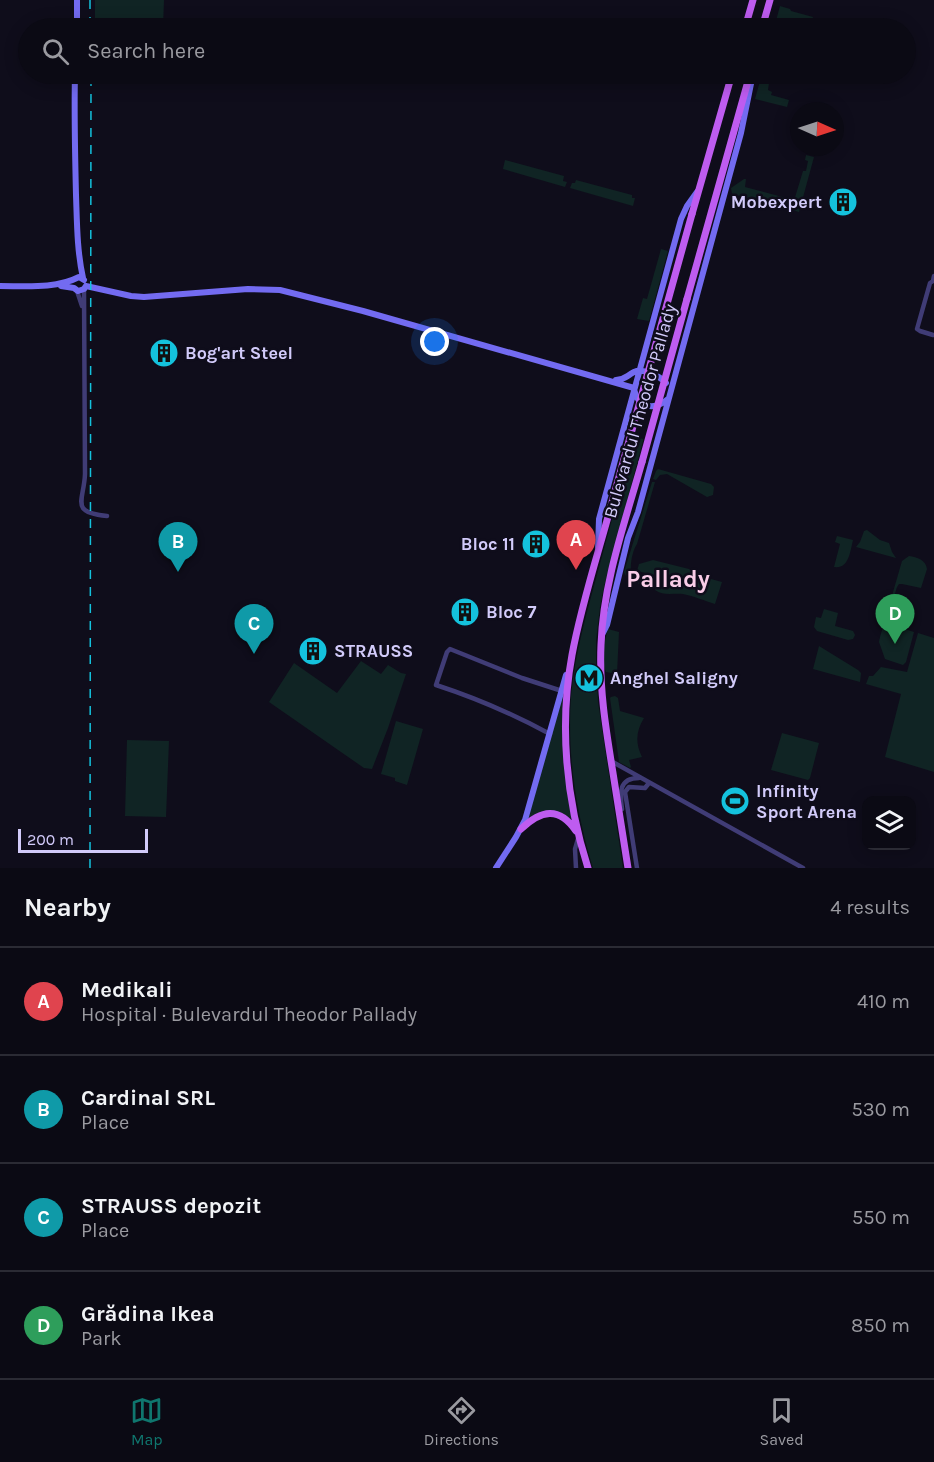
<!DOCTYPE html>
<html lang="en">
<head>
<meta charset="utf-8">
<style>
  :root { --surface:#0b0a14; --page:#14131d; --text:#f1f3f6; --muted:#9a9aa0; --line:#2b2b34; --accent:#0f766e }
  body { margin:0; font-family:Karla,sans-serif; background:var(--page); color:var(--text) }
  .controls { position:absolute; right:18px; bottom:18px; display:grid; overflow:hidden; border-radius:12px; box-shadow:0 3px 15px #0003 }
  .controls button { width:54px; height:54px; display:grid; place-items:center; padding:0; border:0; border-bottom:2px solid var(--line); background:var(--surface); color:var(--text); font:30px sans-serif }
  .compass { position:absolute; left:790px; top:102px; width:54px; height:54px; border-radius:50%; background:var(--surface); box-shadow:0 3px 15px #0003; rotate:93deg }
  .scale { position:absolute; left:18px; bottom:15px; width:130px; box-sizing:border-box; padding-left:6px; border:3px solid #d2cbfa; border-top:0; font-size:16px; line-height:21px; white-space:nowrap; color:#d2cbfa; -webkit-text-stroke:4px #0f0d1b; paint-order:stroke }
  .you { position:absolute; left:435px; top:342px; width:21px; height:21px; margin:-15px; border:4px solid #fff; border-radius:50%; background:#1a73e8; box-shadow:0 0 0 9px #1a73e833 }
  .badge { display:grid; place-items:center; width:39px; height:39px; border-radius:50%; background:var(--accent); color:#fff; font-size:20px; font-weight:700 }
  .pin { position:absolute; translate:-50% -50px; filter:drop-shadow(0 2px 3px #0008) }
  .pin::after { content:''; position:absolute; top:32px; width:21px; height:18px; background:inherit; clip-path:polygon(0 0,100% 0,50% 100%) }
  .list { margin:0; padding:0; list-style:none }
  h2 { display:flex; justify-content:space-between; align-items:center; height:78px; margin:0; padding:0 24px; font-size:26px }
  h2 small { font-size:20px; font-weight:400; color:var(--muted) }
  .list li { display:grid; grid-template-columns:39px 1fr auto; gap:18px; align-items:center; box-sizing:border-box; height:108px; padding:0 24px; border-top:2px solid var(--line) }
  .list b { display:block; font-size:22px; white-space:nowrap }
  .list p { margin:0; font-size:20px; white-space:nowrap; color:var(--muted) }
  .list em { font-size:20px; font-style:normal; color:var(--muted) }
  .icon { flex:none; width:33px; height:33px; fill:none; stroke:currentColor; stroke-width:2; stroke-linecap:round; stroke-linejoin:round }
  .map { position:relative; flex:none; width:934px; height:868px; overflow:hidden }
  .search { position:absolute; background:var(--surface); box-shadow:0 3px 15px #0003; left:18px; right:18px; top:18px; height:66px; display:flex; align-items:center; gap:15px; box-sizing:border-box; padding:0 21px; border-radius:33px; color:var(--muted); font-size:22px }
  .sheet { height:510px; background:var(--surface) }
  nav { display:flex; justify-content:space-around; align-items:center; box-sizing:border-box; height:84px; border-top:2px solid var(--line); background:var(--surface); font-size:16px; color:var(--muted) }
  nav a { display:grid; justify-items:center; gap:3px }
  nav .on { color:var(--accent) }
  .map>svg:first-child { display:block }
  .green { fill:#102424 }
  .lines { fill:none; stroke-linecap:round; stroke-linejoin:round }
  .street { stroke:#403c76; stroke-width:4.5 }
  .secondary { stroke:#736bf1; stroke-width:6 }
  .primary { stroke:#be5cf0; stroke-width:7 }
  .rail { stroke:#14c2dd; stroke-width:1.5; stroke-dasharray:9 8; stroke-linecap:butt }
  .primary-bridge { stroke:#be5cf0; stroke-width:7 }
  .labels { text-anchor:middle; stroke-width:5; stroke-linejoin:round; paint-order:stroke }
  .poi-label { font-size:18px; font-weight:bold; fill:#d2cbfa; stroke:#0f0d1b; text-anchor:start }
  .street-label { font-size:18px; fill:#d2cbfa; stroke:#0f0d1b }
  .district-label { font-size:24px; font-weight:bold; fill:#facde8; stroke:#0f0d1b }
</style>
</head>
<body>
<div class="map">
<svg width="934" height="868" viewBox="0 0 934 868">
  <rect width="100%" height="100%" fill="#0f0d1b"/>
  <path class="green" d="M95 0H164L163 28H95Z
    M780 6 790 9 791 11 813 17 809 28H774Z
    M760 81 769 83 768 90 772 92 771 95 789 100 787 107 755 99Z
    M806 155 814 157 799 212 732 194 731 188 744 179H746L745 187 790 199 789 202 793 204 803 171H806L808 161 805 160Z
    M505 160 564 176 563 181 567 182 565 187 503 169Z
    M576 180 632 195V198H635L633 206 570 188 572 183H575Z
    M661 249 668 251 649 321 637 319 643 298 647 299Z
    M636 437 643 439V441L604 587 600 607 596 641V660L598 702 623 868H593C576 812 567 755 571 696 575 653 587 612 598 571 610 527 622 483 634 438Z
    M658 469 711 484 714 487 713 495 707 497 667 474 660 475 656 480 653 479 656 471Z
    M652 482H655L637 544C632 551 629 568 632 576L649 579 650 584 648 587H646L627 578 624 572Z
    M867 530 880 540 889 543 892 552 896 558 856 547 860 542 864 531Z
    M837 536 853 540C850 552 849 569 834 567L840 544 835 542Z
    M909 556C917 557 926 560 927 569L921 588 902 584H899L897 587 887 620 889 624 914 632 906 662 903 665 885 659 879 642 880 637 902 561Z
    M653 560 689 569 696 575 722 582 715 604C705 601 694 596 683 594 672 593 663 596 655 590L657 581 655 575 637 571 639 564Z
    M824 609 838 613 835 626 853 631 855 635 853 639 848 640 817 631 814 627 816 617 821 618Z
    M608 629 619 632 617 674 606 672C600 658 604 643 608 629Z
    M918 633 934 638V772L885 757 901 694 866 684 869 676H873L881 667 907 672Z
    M819 646 858 670 861 673 860 682 813 669Z
    M361 661 381 674 388 665 401 673 406 674 388 728 372 769 364 768 269 702 294 663 337 693Z
    M565 685 567 792 572 819H570L560 813 529 819 528 817Z
    M615 696 618 698 620 711 644 718C636 731 635 743 642 757L629 760 631 767 630 768 619 762 610 698 611 697Z
    M396 721 423 729 407 785 395 781V778L381 774Z
    M782 733 819 743 810 778 808 780 771 770Z
    M127 740 169 741 166 817 125 816Z"/>
  <g class="lines">
    <path class="street" d="M84 289 85 474C84 501 69 512 107 516
      M77 291 82 306
      M933 335 920 331 917 329 930 283 933 281 934 276
      M550 734C513 714 476 698 436 685L447 652 450 649 522 678 562 691
      M611 761 803 868
      M622 809C620 794 618 778 639 778
      M576 868 575 849 579 835
      M637 868 625 792 629 787 645 788 649 783"/>
    <path class="secondary" d="M77 28V0
      M75 74C74 114 75 154 76 195 77 223 77 251 83 278
      M0 286C26 286 56 289 79 277L84 280
      M61 286 74 288 78 291 84 289 86 286
      M86 286 131 296 144 297 248 289 280 290 363 311 634 388
      M616 380C627 379 626 376 634 372 643 368 660 376 666 383
      M634 389C638 408 654 411 668 399
      M598 547 599 519 681 219 687 206 697 192
      M603 633 607 625 628 538 638 512 741 133 753 74
      M496 868 516 837 525 820 566 675"/>
    <path class="primary" d="M745 28 753 0
      M762 28 770 0
      M692 214 732 74
      M687 299 750 74
      M521 829C541 810 559 806 576 831
      M588 868C566 800 559 725 572 655 582 601 600 548 614 495
      M628 868C623 836 618 804 613 773 606 730 599 688 601 645 603 583 625 522 642 462"/>
    <path class="rail" d="M90 0V28
      M90 868 91 74"/>
    <path class="primary-bridge" d="M642 462 687 299
      M614 495 692 214"/>
  </g>
  <defs>
    <g id="building-disc" transform="scale(1.5)"><circle r="9.5" fill="#14c2dd" stroke="#0f0d1b"/><path d="M-4-6H4V6H1V3H-1V6H-4ZM-2.5-4.3h1.7v1.8h-1.7ZM.8-4.3h1.7v1.8H.8ZM-2.5-1h1.7V.8h-1.7ZM.8-1h1.7V.8H.8Z" fill="#111"/></g>
    <g id="metro-disc" transform="scale(1.5)"><circle r="9.5" fill="#14c2dd" stroke="#0f0d1b"/><path d="M-5.5 5V-5H-3L0 0L3-5H5.5V5H3V-.5L0 4L-3-.5V5Z" fill="#111"/></g>
    <g id="stadium-disc" transform="scale(1.5)"><circle r="9.5" fill="#14c2dd" stroke="#0f0d1b"/><path d="M0-5a6.5 5 0 1 0 0 10a6.5 5 0 1 0 0-10ZM-3.5-1.8h7v3.6h-7Z" fill="#111"/></g>
  </defs>
  <g fill-rule="evenodd">
    <use href="#building-disc" x="843" y="202"/>
    <use href="#building-disc" x="164" y="353"/>
    <use href="#building-disc" x="536" y="544"/>
    <use href="#building-disc" x="465" y="612"/>
    <use href="#building-disc" x="313" y="651"/>
    <use href="#metro-disc" x="589" y="678"/>
    <use href="#stadium-disc" x="735" y="801"/>
  </g>
  <g class="labels">
    <g class="poi-label">
      <text x="822" y="208" text-anchor="end">Mobexpert</text>
      <text x="185" y="359">Bog'art Steel</text>
      <text x="515" y="550" text-anchor="end">Bloc 11</text>
      <text x="486" y="618">Bloc 7</text>
      <text x="334" y="657">STRAUSS</text>
      <text x="610" y="684">Anghel Saligny</text>
      <text x="756" y="797">Infinity<tspan x="756" dy="21">Sport Arena</tspan></text>
    </g>
    <g class="street-label">
      <text transform="translate(640 411) rotate(-74)" y="6">Bulevardul Theodor Pallady</text>
    </g>
    <g class="district-label">
      <text x="668" y="587">Pallady</text>
    </g>
  </g>
</svg>
<div class="controls">
<button><svg class="icon" aria-label="layers" viewBox="0 0 24 24"><path d="M12 4l9 5-9 5-9-5zM3 14l9 5 9-5"/></svg></button>
</div>
<svg class="compass" viewBox="-18 -18 36 36"><path d="M0-13l5 13h-10z" fill="#e53935"/><path d="M0 13l5-13h-10z" fill="#9a9aa0"/></svg>
<div class="scale">200 m</div>
<div class="you"></div>
<div class="pin badge" style="left:576px;top:570px;background:#e0444e">A</div>
<div class="pin badge" style="left:178px;top:572px;background:#0f9aa8">B</div>
<div class="pin badge" style="left:254px;top:654px;background:#0f9aa8">C</div>
<div class="pin badge" style="left:895px;top:644px;background:#2e9e5b">D</div>
<div class="search"><svg class="icon" aria-label="search" viewBox="0 0 24 24"><circle cx="10" cy="10" r="6"/><path d="M15 15l6 6"/></svg>Search here</div>
</div>
<section class="sheet">
<h2>Nearby<small>4 results</small></h2>
<ul class="list">
<li><span class="badge" style="background:#e0444e">A</span><div><b>Medikali</b><p>Hospital · Bulevardul Theodor Pallady</p></div><em>410 m</em></li>
<li><span class="badge" style="background:#0f9aa8">B</span><div><b>Cardinal SRL</b><p>Place</p></div><em>530 m</em></li>
<li><span class="badge" style="background:#0f9aa8">C</span><div><b>STRAUSS depozit</b><p>Place</p></div><em>550 m</em></li>
<li><span class="badge" style="background:#2e9e5b">D</span><div><b>Grădina Ikea</b><p>Park</p></div><em>850 m</em></li>
</ul>
</section>
<nav>
<a class="on"><svg class="icon" aria-label="map" viewBox="0 0 24 24"><path d="M3 6l6-2 6 2 6-2v14l-6 2-6-2-6 2zM9 4v14M15 6v14"/></svg>Map</a>
<a><svg class="icon" aria-label="directions" viewBox="0 0 24 24"><path d="M12 3l9 9-9 9-9-9zM9 14v-3h6M13 9l2 2-2 2"/></svg>Directions</a>
<a><svg class="icon" aria-label="saved" viewBox="0 0 24 24"><path d="M7 4h10v16l-5-4-5 4z"/></svg>Saved</a>
</nav>
</body>
</html>
